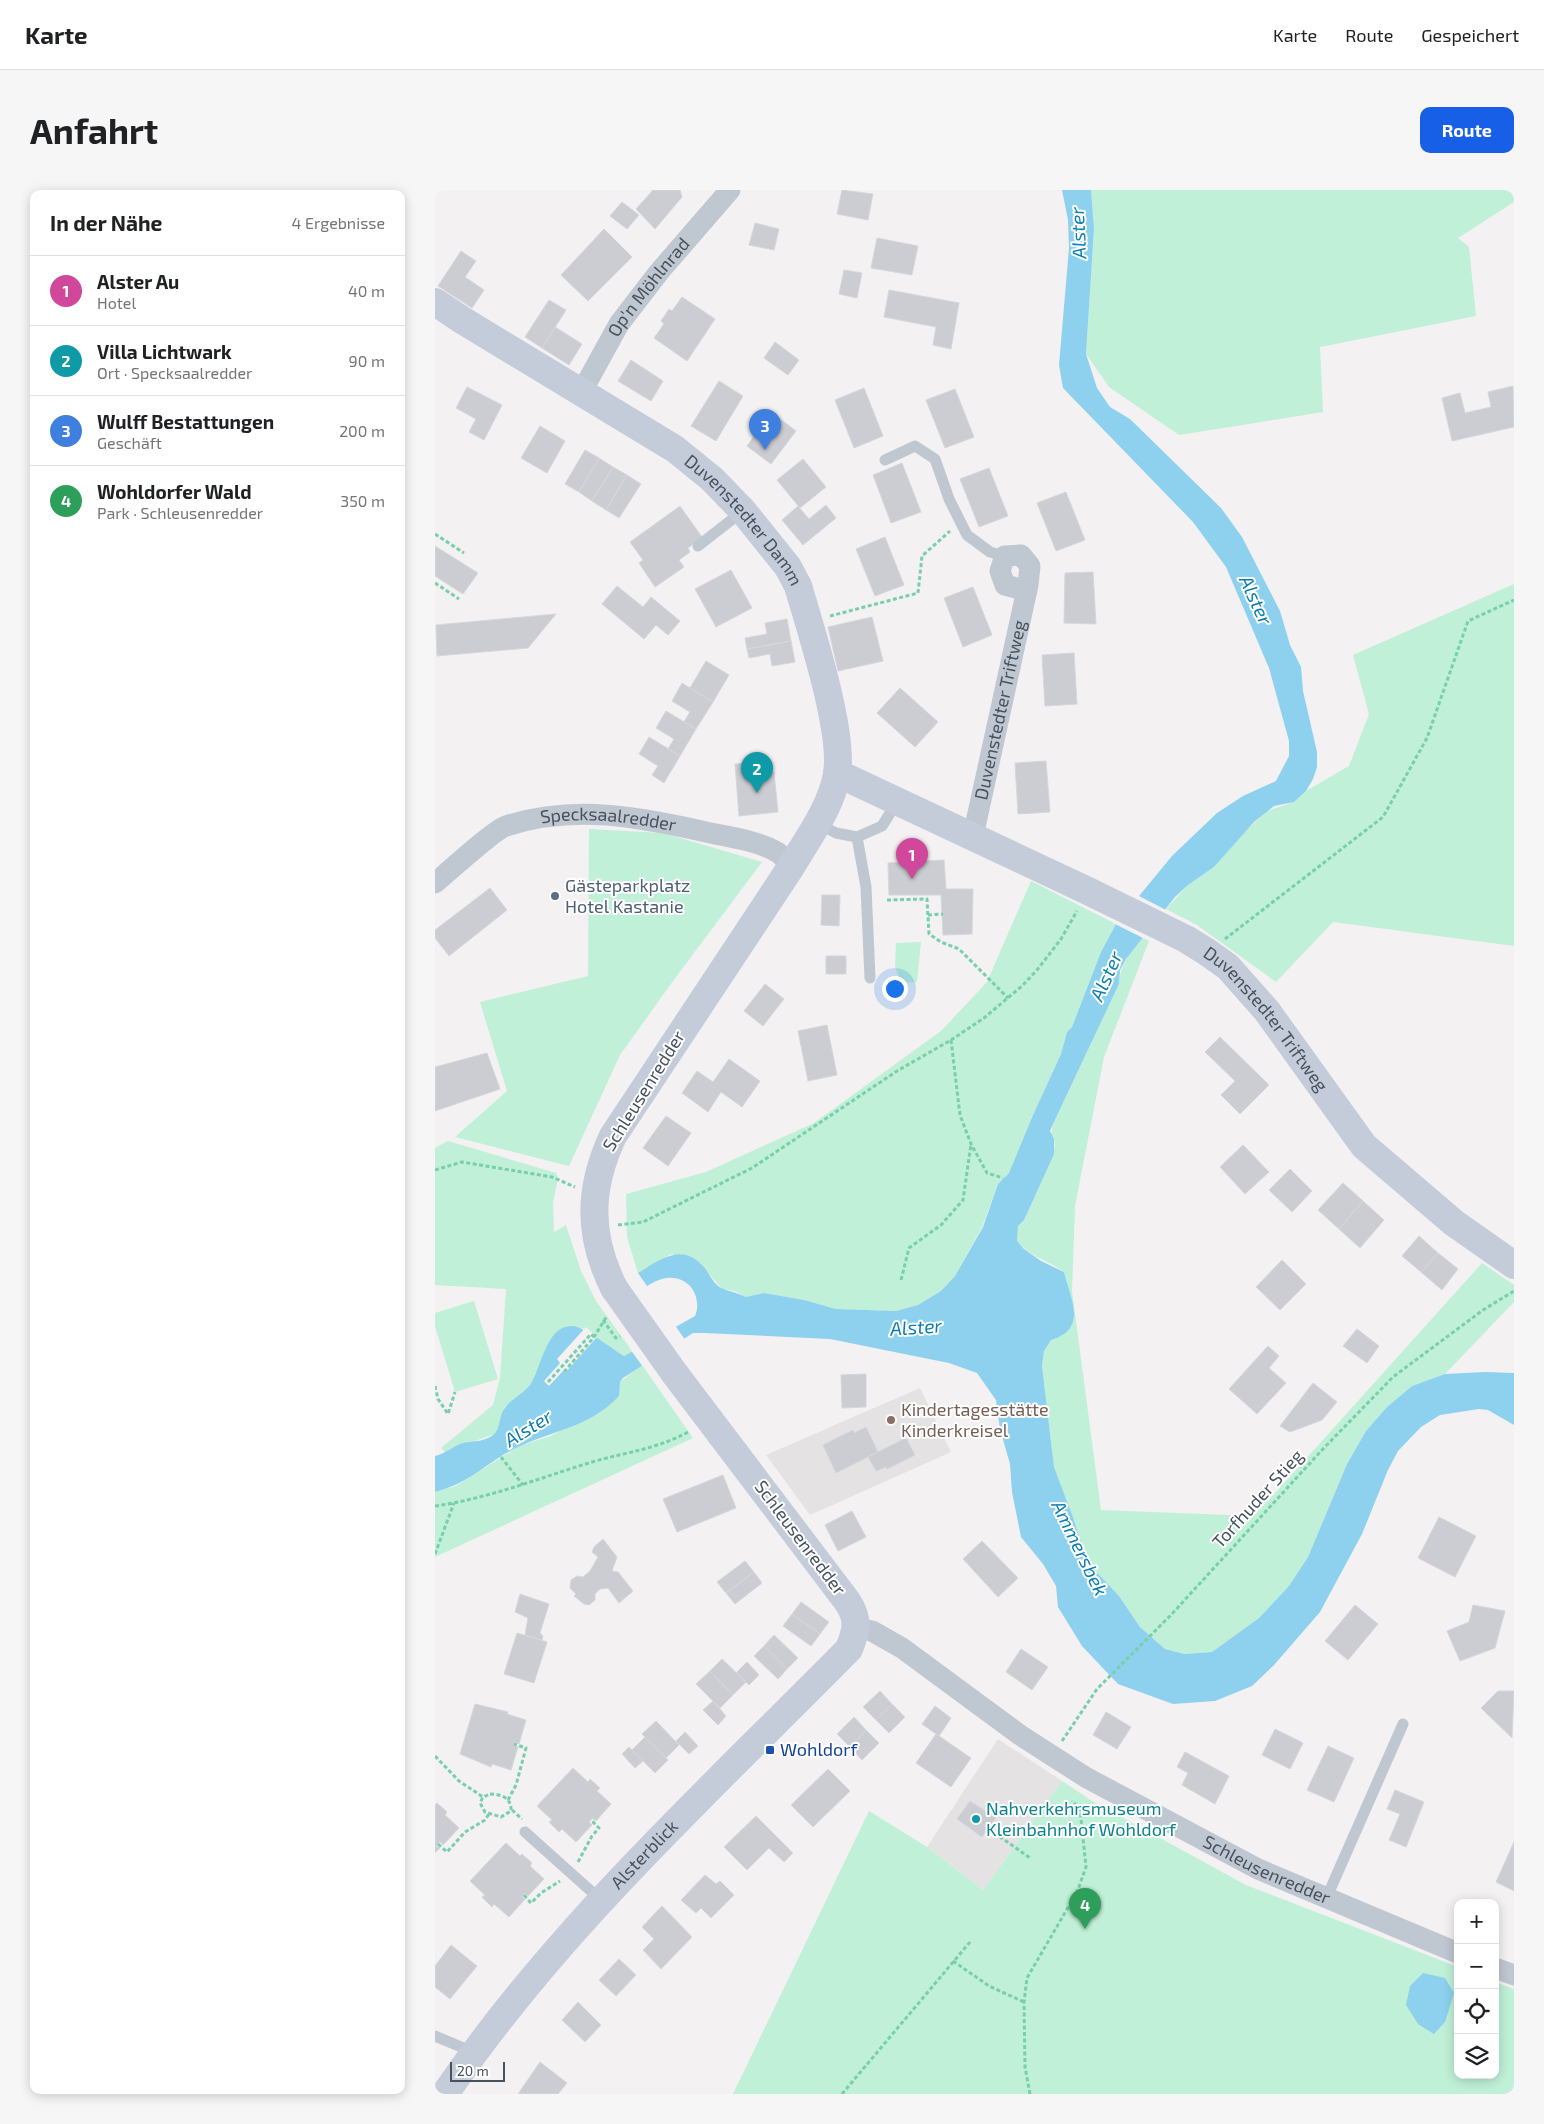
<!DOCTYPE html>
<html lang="de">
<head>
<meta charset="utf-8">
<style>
  :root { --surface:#fff; --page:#f6f6f6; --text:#202124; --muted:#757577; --line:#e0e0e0; --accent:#175fe7 }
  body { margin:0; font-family:"Exo 2",sans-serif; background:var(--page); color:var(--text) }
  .controls { position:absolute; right:15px; bottom:15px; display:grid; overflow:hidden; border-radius:10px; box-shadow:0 2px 12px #0003 }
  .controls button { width:45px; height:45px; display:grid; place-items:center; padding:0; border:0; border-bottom:1px solid var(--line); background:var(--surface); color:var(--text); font:25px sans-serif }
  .scale { position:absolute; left:15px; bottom:12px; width:55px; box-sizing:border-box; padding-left:5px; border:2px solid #48525f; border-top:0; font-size:14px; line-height:18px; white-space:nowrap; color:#48525f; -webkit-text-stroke:4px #fff; paint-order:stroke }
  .you { position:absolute; left:459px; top:798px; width:18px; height:18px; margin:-12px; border:4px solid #fff; border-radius:50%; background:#1a73e8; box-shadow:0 0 0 8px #1a73e833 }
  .badge { display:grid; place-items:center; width:32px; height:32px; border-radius:50%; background:var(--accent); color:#fff; font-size:16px; font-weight:700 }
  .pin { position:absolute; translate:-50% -41px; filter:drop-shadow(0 1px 2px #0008) }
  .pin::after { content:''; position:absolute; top:26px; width:18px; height:15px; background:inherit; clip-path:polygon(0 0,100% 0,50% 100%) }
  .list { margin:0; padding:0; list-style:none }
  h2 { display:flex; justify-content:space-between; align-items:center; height:65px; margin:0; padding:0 20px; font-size:21px }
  h2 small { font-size:16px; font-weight:400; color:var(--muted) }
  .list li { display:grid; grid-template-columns:32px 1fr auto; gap:15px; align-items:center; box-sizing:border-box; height:70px; padding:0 20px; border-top:1px solid var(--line) }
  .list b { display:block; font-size:19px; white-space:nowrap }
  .list p { margin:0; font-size:16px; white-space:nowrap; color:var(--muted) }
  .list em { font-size:16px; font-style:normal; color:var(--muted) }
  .icon { flex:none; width:28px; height:28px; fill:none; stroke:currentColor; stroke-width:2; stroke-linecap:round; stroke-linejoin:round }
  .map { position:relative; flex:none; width:1079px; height:1904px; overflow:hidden; border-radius:10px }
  header { display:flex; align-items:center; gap:30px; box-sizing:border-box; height:70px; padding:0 25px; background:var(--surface); border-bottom:1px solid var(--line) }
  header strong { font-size:24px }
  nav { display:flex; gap:28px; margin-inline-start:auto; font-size:18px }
  .intro { display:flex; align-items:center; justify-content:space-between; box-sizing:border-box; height:120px; padding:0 30px }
  h1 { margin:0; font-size:35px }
  .button { padding:12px 22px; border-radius:10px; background:var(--accent); color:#fff; font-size:18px; font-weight:700 }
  main { display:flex; gap:30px; padding:0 30px }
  aside { flex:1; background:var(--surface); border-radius:10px; box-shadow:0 2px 12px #0003 }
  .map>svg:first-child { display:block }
  .education { fill:#e4e2e3 }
  .green { fill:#c0f0d7 }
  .water { fill:#8dd1ee }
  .pier { fill:#f3f1f1 }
  .building { fill:#cbcdd3; stroke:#d5d7dc }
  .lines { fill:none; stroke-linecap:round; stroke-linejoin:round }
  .path { stroke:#77cfac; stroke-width:3; stroke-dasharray:4 2.5; stroke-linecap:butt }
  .lane { stroke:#bfc7d0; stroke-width:11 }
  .street { stroke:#bfc7d0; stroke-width:21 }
  .secondary { stroke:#c4ccda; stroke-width:28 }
  .secondary-bridge { stroke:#c4ccda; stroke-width:28 }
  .service-dot { fill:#5c6f8a; stroke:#fff; stroke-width:2 }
  .education-dot { fill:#8d6e63; stroke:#fff; stroke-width:2 }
  .transit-dot { fill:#1a4fb4; stroke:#fff; stroke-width:2 }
  .culture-dot { fill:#0f9aa8; stroke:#fff; stroke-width:2 }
  .labels { text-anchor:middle; stroke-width:4; stroke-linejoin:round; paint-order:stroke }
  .street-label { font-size:18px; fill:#48525f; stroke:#fff }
  .service-label { font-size:18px; fill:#4e5e75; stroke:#fff; text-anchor:start }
  .education-label { font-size:18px; fill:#785e54; stroke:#fff; text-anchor:start }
  .transit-label { font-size:18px; fill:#164399; stroke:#fff; text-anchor:start }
  .culture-label { font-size:18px; fill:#0d838f; stroke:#fff; text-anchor:start }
  .water-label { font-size:19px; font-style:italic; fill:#0b7eb0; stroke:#fff }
</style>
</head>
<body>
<header>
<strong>Karte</strong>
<nav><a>Karte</a><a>Route</a><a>Gespeichert</a></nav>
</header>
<div class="intro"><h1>Anfahrt</h1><a class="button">Route</a></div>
<main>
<aside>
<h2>In der Nähe<small>4 Ergebnisse</small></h2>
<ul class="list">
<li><span class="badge" style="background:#d1479c">1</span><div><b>Alster Au</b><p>Hotel</p></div><em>40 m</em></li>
<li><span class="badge" style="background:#0f9aa8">2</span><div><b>Villa Lichtwark</b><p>Ort · Specksaalredder</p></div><em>90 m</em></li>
<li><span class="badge" style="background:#3f7fe0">3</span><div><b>Wulff Bestattungen</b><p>Geschäft</p></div><em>200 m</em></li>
<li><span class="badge" style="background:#2e9e5b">4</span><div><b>Wohldorfer Wald</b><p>Park · Schleusenredder</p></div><em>350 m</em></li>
</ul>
</aside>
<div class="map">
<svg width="1079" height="1904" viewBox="0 0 1079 1904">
  <rect width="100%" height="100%" fill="#f3f1f1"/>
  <path class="education" d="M485 1198 516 1262 375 1325 331 1265Z
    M563 1549 627 1591 548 1700 492 1657Z"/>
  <path class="green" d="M656 0H1079V12L1023 48 1034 57 1041 126 885 157 888 222 744 245 674 197 651 164 659 39Z
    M1079 394V756L898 732 841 792 762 735 731 719 753 695 779 677 801 650 832 621 859 612 871 601 914 576 934 524 918 465Z
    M154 639 228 643 327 672 238 791 185 865 134 976 20 947 72 901 45 812 153 786Z
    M596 691 681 734 666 762 637 837 632 842 626 864 598 925 574 983 563 994 547 1037 520 1086 506 1101 483 1115 461 1121 401 1119 369 1110 329 1103 311 1107 300 1101 287 1099 265 1073 236 1064 203 1083 192 1047 191 1004 271 982 379 933 506 841 552 792Z
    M708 748 714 751 669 867 640 1016 637 1101 666 1320 818 1326 842 1301 1047 1073 1079 1095V1112L1010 1184 977 1196 952 1217 931 1241 912 1274 873 1367 854 1396 824 1428 777 1462 748 1464 730 1459 705 1437 684 1406 653 1373 638 1327 619 1277 607 1176 609 1161 616 1150C653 1139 636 1110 629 1082 613 1070 595 1067 582 1051L583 1036 589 1030 620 956 619 949 616 946 618 934 684 794C685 774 695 762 708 748Z
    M486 752 482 792 466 793 460 776 461 753Z
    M13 951 121 983 123 989 118 1012 119 1042 131 1035 146 1081 161 1111 197 1161 189 1166 162 1149 148 1138 114 1151 101 1186 91 1200 70 1217 65 1234 59 1244 10 1262 6 1258 58 1215 65 1188 71 1099 0 1095V958Z
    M39 1111 63 1189 20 1202 0 1136V1123Z
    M207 1175 258 1248 0 1367V1302L21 1296 84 1256 116 1246 184 1206 185 1192Z
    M627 1591 657 1611 811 1695 1023 1777V1885H1060V1792L1079 1799V1904H298L434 1621 492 1657 548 1700Z"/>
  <path class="water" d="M627 0H656L659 39 651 164 662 198 675 217 695 229 786 318 807 347 845 421 855 455 866 477 868 501 882 562V577L878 589 871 601 859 612 839 616 819 632 779 677 753 695 740 707 691 769 685 780 684 794 618 934 615 941 619 949V964L589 1030 583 1036 582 1051 589 1059 606 1071 629 1082C636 1110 653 1139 616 1150L609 1161 607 1176 619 1277 638 1327 653 1373 684 1406 705 1437 730 1459 749 1464 777 1462 824 1428 854 1396 873 1367 912 1274 931 1241 952 1217 977 1196 1010 1184 1050 1182 1079 1183V1235L1053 1220 1044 1219 1005 1225 986 1237 963 1261 953 1280 927 1344 885 1422 839 1475 817 1496 780 1511 738 1514 683 1494 647 1456 623 1417 621 1396 608 1374 586 1347 577 1302 575 1274 565 1239 561 1210 542 1183 514 1173 395 1149 270 1143H258L188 1188 185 1192 184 1206C155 1237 119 1240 83 1257 51 1272 38 1292 0 1302V1266C10 1264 18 1256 28 1253 38 1251 52 1252 60 1243 66 1235 64 1225 70 1218 76 1209 88 1204 95 1195 107 1178 110 1136 137 1136 149 1136 177 1159 189 1166L260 1126C267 1110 257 1089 238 1088 228 1087 221 1091 212 1096L203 1083C224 1071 244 1053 266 1074 273 1080 276 1090 283 1096 287 1100 304 1103 311 1107L329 1103 369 1110 401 1119 461 1121 483 1115 506 1101 520 1086 548 1037 563 994 574 983 598 925 626 864 632 842 637 837 666 762 681 734 737 666 782 623 808 606 841 591 854 566V551L834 478 791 377 758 332 628 198 624 175 634 58 633 30Z
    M988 1783 1010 1788 1019 1803 1010 1832 999 1844 983 1834 971 1815 975 1796Z"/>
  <path class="pier" d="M702 705 733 721 710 749 678 733Z
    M239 1134 251 1151 208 1177 195 1159Z
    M151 1137 162 1147 130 1183 128 1181 114 1196 109 1191 125 1173 122 1169Z"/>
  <path class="building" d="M218 0H245L247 7 220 39 201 19Z
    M407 0 438 4 433 30 402 24Z
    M187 12 204 25 192 39 175 26Z
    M320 33 344 39 339 60 314 55Z
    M169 39 197 67 153 111 126 85Z
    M442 48 483 56 477 85 436 78Z
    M26 61 41 71 30 87 49 100 37 118 3 96Z
    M409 80 427 83 422 108 404 104Z
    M454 100 524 113 516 159 498 155 501 137 449 127Z
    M247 107 280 129 252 171 219 148 229 134 226 131 234 119 237 121Z
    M114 110 131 120 107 158 90 147Z
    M120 137 147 154 134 175 107 158Z
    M340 152 364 170 353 185 329 168Z
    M196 170 228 191 216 211 183 191Z
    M284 191 308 206 281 251 256 236Z
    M1078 196 1079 237 1017 251 1007 208 1025 203 1030 223 1056 217 1053 202Z
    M32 197 67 215 49 250 34 242 41 229 21 218Z
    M429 198 448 246 419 258 400 210Z
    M520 199 539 247 510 258 491 210Z
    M336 222 361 241 336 274 312 256Z
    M105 236 130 251 112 283 86 268Z
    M150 260 164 268 144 302 130 294Z
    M164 268 178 277 157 311 144 302Z
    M368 269 391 297 365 318 342 290Z
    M467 273 486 322 456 333 438 285Z
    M178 277 192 285 171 320 157 311Z
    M554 278 573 326 544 337 525 289Z
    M192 285 206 294 184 328 171 320Z
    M631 302 650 350 621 361 602 313Z
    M391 315 401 328 368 355 347 330 363 316 374 329Z
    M245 316 267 347 253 358 255 362 244 370 249 377 220 397 204 373 208 370 195 352Z
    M450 347 469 395 440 406 421 359Z
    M0 356 43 383 28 404 0 386Z
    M296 380 317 418 281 437 260 399Z
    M658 382 661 434 629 433 630 383Z
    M182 396 208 417 216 407 245 431 233 445 221 435 209 449 167 414Z
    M538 397 557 445 528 457 509 408Z
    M121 424 93 458 2 466 1 435Z
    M437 427 448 471 403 481 393 437Z
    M352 429 356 451 312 459 310 448 332 444 330 433Z
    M356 451 360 472 337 476 335 464 314 468 312 459Z
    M639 463 642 514 610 516 607 465Z
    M271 471 294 485 278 512 255 498Z
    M247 493 278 512 261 539 249 532 255 522 237 511Z
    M465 498 503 532 480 557 442 523Z
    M231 521 261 539 245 566 233 559 239 549 221 538Z
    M214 547 245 566 229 593 217 585 223 576 204 564Z
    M611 571 615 622 583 624 580 573Z
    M318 573 319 584 339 582 343 622 304 626 300 574Z
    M509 670 511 699H538L537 744 508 745 506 705H454L453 673Z
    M55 698 72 720 14 766 0 748V740Z
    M387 705H405L404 736 386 735Z
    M391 766H411V784H391Z
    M330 794 349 809 328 836 309 821Z
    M392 835 402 885 373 891 363 841Z
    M785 847 834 895 805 924 786 905 800 891 770 862Z
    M52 863 65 899 0 921V877Z
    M294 869 325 891 307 917 286 902 273 922 247 903 262 881 278 892Z
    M231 926 256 943 233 976 208 958Z
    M808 955 834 982 810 1004 785 977Z
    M855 979 877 1001 857 1022 834 1000Z
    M908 993 928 1011 904 1039 883 1020Z
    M928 1011 949 1030 925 1058 904 1039Z
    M984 1046 1003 1063 986 1082 967 1066Z
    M1003 1063 1023 1079 1007 1100 986 1082Z
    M847 1070 871 1094 845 1120 821 1097Z
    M922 1139 944 1156 932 1173 908 1156Z
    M833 1156 844 1166 834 1178 851 1193 822 1224 794 1199Z
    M431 1184V1217L407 1218 406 1185Z
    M878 1193 902 1212 887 1230 855 1242 845 1236Z
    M431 1237 443 1262 401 1283 388 1255 418 1240 419 1243Z
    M471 1248 480 1265 452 1279 451 1277 441 1281 433 1267Z
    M288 1285 301 1318 242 1342 228 1309Z
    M417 1321 431 1347 403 1361 390 1335Z
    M1004 1327 1041 1346 1020 1387 983 1368Z
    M168 1349 182 1367 177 1381 183 1382 198 1401 184 1413 173 1398 165 1399 160 1404V1410L154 1415 149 1414 139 1406 141 1404 135 1398 136 1390 142 1386 148 1387 155 1381 163 1367 157 1362 159 1357Z
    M547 1351 583 1388 563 1407 528 1369Z
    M310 1371 319 1382 291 1403 282 1392Z
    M319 1382 327 1393 300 1414 291 1403Z
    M85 1404 114 1414 105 1443 108 1446 107 1450 90 1445 93 1428 80 1422Z
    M366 1412 394 1432 385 1444 357 1424Z
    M920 1415 943 1434 913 1470 890 1451Z
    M1038 1415 1070 1421 1060 1458 1025 1471 1012 1441 1034 1432Z
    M357 1424 385 1444 376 1456 348 1436Z
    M82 1443 112 1452 99 1493 69 1484Z
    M339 1445 363 1468 352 1479 329 1456Z
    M329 1456 352 1479 343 1489 319 1466Z
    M586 1459 613 1477 597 1500 571 1482Z
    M287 1469 311 1492 298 1505 275 1481Z
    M312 1472 324 1485 314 1495 301 1483Z
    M275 1481 298 1505 285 1518 261 1494Z
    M445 1501 457 1514 441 1530 428 1517Z
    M1063 1501H1079L1077 1548 1046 1518Z
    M278 1511 291 1526 283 1535 268 1520Z
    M40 1514 73 1522 72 1524 91 1530 84 1554 80 1552 79 1554 83 1557 76 1580 57 1574 56 1577 25 1564Z
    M457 1514 470 1527 454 1543 441 1530Z
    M500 1516 516 1528 504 1546 487 1534Z
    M671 1522 696 1537 682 1559 658 1545Z
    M419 1527 431 1540 415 1557 402 1544Z
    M221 1531 244 1555 231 1568 207 1544Z
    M840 1539 868 1553 855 1579 827 1565Z
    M431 1540 444 1553 427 1570 415 1557Z
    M250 1542 263 1556 254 1564 241 1551Z
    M501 1544 536 1568 516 1597 481 1573Z
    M210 1547 233 1570 220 1583 197 1560Z
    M893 1556 919 1568 899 1612 872 1600Z
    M194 1557 208 1571 200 1578 187 1564Z
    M750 1562 794 1586 780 1614 747 1595 753 1583 742 1577Z
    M138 1578 153 1592 155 1589 165 1598 162 1601 176 1614 161 1631 157 1628 156 1630 154 1632 157 1635 141 1652 127 1639 124 1642 114 1632 117 1630 102 1616Z
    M393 1579 415 1601 378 1637 356 1615Z
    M960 1600 989 1612 971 1657 954 1650 965 1624 952 1619Z
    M535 1611 561 1628 547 1647 522 1629Z
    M2 1613 12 1622 10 1625 24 1638 8 1655 5 1652 1 1656 5 1658 0 1663V1615Z
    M321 1626 358 1663 349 1672 334 1658 312 1680 289 1657Z
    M1079 1652V1701L1061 1692Z
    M71 1653 85 1666 87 1664 97 1673 95 1676 109 1689 93 1706 90 1703 89 1705 87 1707 90 1709 74 1727 59 1714 57 1717 47 1707 50 1705 35 1691Z
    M270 1685 281 1694 285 1691 299 1705 276 1728 266 1718 261 1723 246 1710Z
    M227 1716 257 1747 226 1779 208 1760 219 1749 207 1737Z
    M16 1755 42 1776 15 1809 0 1797V1776Z
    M184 1769 201 1785 181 1806 164 1790Z
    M143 1812 166 1835 150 1852 127 1830Z
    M105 1872 132 1893 123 1904H83Z"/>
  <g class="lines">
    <path class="path" d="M0 344 29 363
      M0 393 24 409
      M395 426 483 403 487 366 515 341
      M452 710 492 709 494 744 506 752 524 759 573 808
      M493 725 508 724
      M790 749 948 627 992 548 1033 431 1079 410
      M516 850 525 925 536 954 552 983 568 988
      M0 980 27 972 117 987 140 997
      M183 1035 208 1032 317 978 462 881 516 850 549 828 587 796 602 780 626 749 642 721
      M466 1090 474 1058 506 1035 528 1010 536 954
      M168 1130 181 1148 185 1146
      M129 1182 159 1147 172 1126
      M113 1192 156 1144 159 1147
      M0 1196 3 1209 13 1224 20 1202
      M66 1267 88 1295
      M0 1316C56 1308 104 1288 157 1272 191 1262 223 1259 255 1241
      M0 1364 19 1313
      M627 1551 662 1499 735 1426 887 1260 958 1187 1048 1120 1079 1101
      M0 1566 24 1591 48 1607
      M55 1604C66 1604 77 1608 76 1621L66 1627 50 1622 45 1613 48 1607Z
      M73 1610 81 1595 91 1558 79 1554
      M77 1620 87 1629
      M554 1639 595 1668
      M3 1654 12 1662 30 1642 50 1630 54 1624
      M143 1672 157 1646 164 1638 156 1630
      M89 1705 96 1713 106 1703 125 1691
      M518 1771 554 1796 589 1812
      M407 1904 535 1752
      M595 1904 590 1877 589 1812 592 1788 642 1702 651 1677 645 1619 637 1611"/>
    <path class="lane" d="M450 270 480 256 500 269 514 309 532 345 555 362 570 366
      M263 356 308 321
      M382 633 401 643 422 647 447 636 462 612
      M422 647 431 697 435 788
      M90 1642 167 1711
      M891 1709 968 1534
      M0 1846 38 1862"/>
    <g class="street">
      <path id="s1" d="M146 203 184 134 224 82 295 0"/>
      <path id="s2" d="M538 646 593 395 595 376 586 365 570 366 565 381 570 395 585 399 593 395"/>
      <path id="s3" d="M0 693C12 683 59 640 71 636 140 614 203 627 271 642 293 647 320 650 340 661 347 664 352 672 356 677"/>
      <path id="s4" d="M422 1438 437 1441 467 1458 585 1545 652 1588 823 1679 1023 1763"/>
      <path d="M1060 1778 1079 1785"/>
    </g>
    <g class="secondary">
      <path id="s5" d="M0 112 27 130 240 259 277 289 308 321 353 377 363 396C376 440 409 542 402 584 396 618 373 648 356 677L178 946C153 999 153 1046 179 1098"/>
      <path id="s6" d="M402 583 653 701 751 749 772 762 793 777 832 821 929 956 1019 1033 1079 1075"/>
      <path id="s7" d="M10 1904C123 1738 274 1601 414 1459 422 1439 424 1429 412 1411L240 1184"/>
    </g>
    <path class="secondary-bridge" d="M179 1098 240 1184"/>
  </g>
  <circle class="service-dot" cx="120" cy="706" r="5"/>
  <circle class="education-dot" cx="456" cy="1230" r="5"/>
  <rect class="transit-dot" x="330" y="1555" width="10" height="10" rx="2.5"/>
  <circle class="culture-dot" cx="541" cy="1629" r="5"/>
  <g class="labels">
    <g class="street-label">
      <text dy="6" stroke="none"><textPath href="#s1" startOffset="126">Op'n Möhlnrad</textPath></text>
      <text dy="6" stroke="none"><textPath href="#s5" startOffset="381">Duvenstedter Damm</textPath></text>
      <text dy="6" stroke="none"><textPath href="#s2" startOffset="129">Duvenstedter Triftweg</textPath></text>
      <text dy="6" stroke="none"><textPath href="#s3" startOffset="195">Specksaalredder</textPath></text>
      <text dy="6" stroke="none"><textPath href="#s6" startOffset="501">Duvenstedter Triftweg</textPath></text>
      <text transform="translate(209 901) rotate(-58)" y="6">Schleusenredder</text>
      <text transform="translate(823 1309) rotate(-48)" y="6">Torfhuder Stieg</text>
      <text transform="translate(365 1348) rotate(53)" y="6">Schleusenredder</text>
      <text dy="6" stroke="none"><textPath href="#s7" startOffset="312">Alsterblick</textPath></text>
      <text dy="6" stroke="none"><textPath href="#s4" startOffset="478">Schleusenredder</textPath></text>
    </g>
    <g class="service-label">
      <text x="130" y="702">Gästeparkplatz<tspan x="130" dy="21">Hotel Kastanie</tspan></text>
    </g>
    <g class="education-label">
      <text x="466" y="1226">Kindertagesstätte<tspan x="466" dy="21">Kinderkreisel</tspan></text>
    </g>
    <g class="transit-label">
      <text x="345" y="1566">Wohldorf</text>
    </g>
    <g class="culture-label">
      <text x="551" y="1625">Nahverkehrsmuseum<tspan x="551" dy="21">Kleinbahnhof Wohldorf</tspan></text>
    </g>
    <g class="water-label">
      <text transform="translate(643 43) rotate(-93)" y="7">Alster</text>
      <text transform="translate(821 410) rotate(65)" y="7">Alster</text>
      <text transform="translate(671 786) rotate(-66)" y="7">Alster</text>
      <text transform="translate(481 1137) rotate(-4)" y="7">Alster</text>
      <text transform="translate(93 1238) rotate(-32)" y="7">Alster</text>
      <text transform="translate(645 1358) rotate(64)" y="7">Ammersbek</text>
    </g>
  </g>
</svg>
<div class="controls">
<button>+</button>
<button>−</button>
<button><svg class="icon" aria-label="locate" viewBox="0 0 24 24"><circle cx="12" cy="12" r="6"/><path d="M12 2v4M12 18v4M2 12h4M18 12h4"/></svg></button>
<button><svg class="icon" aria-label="layers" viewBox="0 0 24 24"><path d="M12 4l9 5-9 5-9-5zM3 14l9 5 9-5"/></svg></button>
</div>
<div class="scale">20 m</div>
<div class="you"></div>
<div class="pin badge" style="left:477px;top:689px;background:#d1479c">1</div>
<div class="pin badge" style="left:322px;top:603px;background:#0f9aa8">2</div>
<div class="pin badge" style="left:330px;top:260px;background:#3f7fe0">3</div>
<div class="pin badge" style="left:650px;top:1739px;background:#2e9e5b">4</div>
</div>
</main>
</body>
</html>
